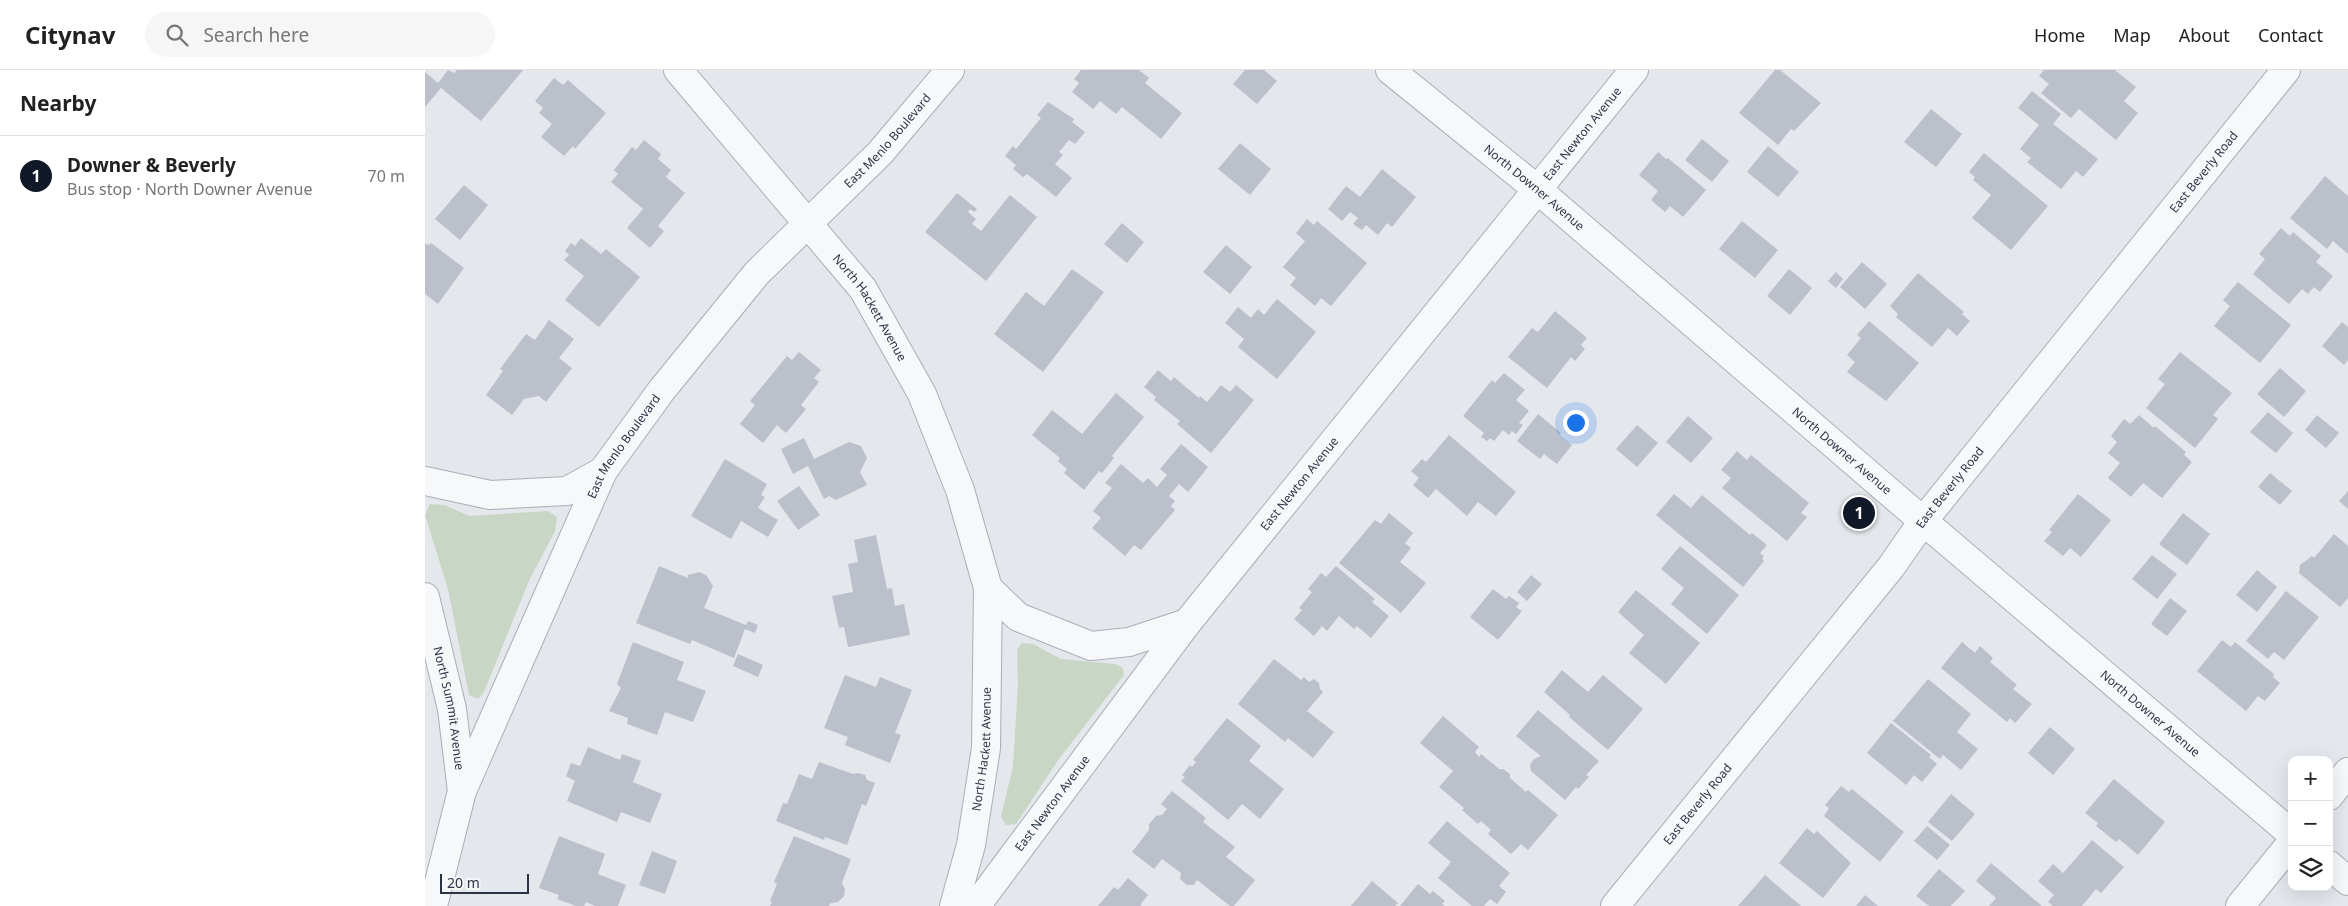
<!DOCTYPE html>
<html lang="en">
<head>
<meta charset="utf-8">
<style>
  :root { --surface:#fff; --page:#f6f6f6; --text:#222; --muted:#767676; --line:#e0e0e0; --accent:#111827 }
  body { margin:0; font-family:"Noto Sans",sans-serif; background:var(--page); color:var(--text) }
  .controls { position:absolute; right:15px; bottom:15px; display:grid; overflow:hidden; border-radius:10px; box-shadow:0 5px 20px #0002 }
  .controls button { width:45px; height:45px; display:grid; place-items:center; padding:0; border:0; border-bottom:1px solid var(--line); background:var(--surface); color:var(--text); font:25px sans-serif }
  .scale { position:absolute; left:15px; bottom:12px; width:89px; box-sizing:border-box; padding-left:5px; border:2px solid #2b3445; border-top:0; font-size:14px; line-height:18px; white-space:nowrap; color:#2b3445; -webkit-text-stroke:4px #f4f6f9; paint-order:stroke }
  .you { position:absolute; left:1150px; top:352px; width:18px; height:18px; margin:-12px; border:4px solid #fff; border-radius:50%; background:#1a73e8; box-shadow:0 0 0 8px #1a73e833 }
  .badge { display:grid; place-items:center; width:32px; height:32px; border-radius:50%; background:var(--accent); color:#fff; font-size:16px; font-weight:700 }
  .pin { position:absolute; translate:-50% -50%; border:2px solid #fff; box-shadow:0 1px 5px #0006 }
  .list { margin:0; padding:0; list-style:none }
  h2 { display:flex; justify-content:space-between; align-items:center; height:65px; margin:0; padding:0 20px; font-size:21px }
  h2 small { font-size:16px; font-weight:400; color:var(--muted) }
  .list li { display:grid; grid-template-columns:32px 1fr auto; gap:15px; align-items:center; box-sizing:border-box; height:80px; padding:0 20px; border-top:1px solid var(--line) }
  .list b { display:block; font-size:19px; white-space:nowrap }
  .list p { margin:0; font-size:16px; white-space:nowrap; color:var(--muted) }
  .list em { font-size:16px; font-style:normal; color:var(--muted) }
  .icon { flex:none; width:28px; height:28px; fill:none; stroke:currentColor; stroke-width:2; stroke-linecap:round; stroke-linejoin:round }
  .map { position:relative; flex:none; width:1923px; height:836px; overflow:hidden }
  header { display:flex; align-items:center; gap:30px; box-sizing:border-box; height:70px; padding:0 25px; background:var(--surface); border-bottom:1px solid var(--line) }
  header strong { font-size:24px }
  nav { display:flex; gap:28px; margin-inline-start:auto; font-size:18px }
  .search { width:350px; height:45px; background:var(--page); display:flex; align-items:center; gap:12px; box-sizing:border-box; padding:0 18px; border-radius:28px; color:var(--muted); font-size:19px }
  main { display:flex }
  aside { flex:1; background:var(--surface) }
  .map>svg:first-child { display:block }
  .green { fill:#c9d6c5 }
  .building { fill:#bbc0ca }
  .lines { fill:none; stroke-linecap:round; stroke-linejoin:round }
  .minor-casing { stroke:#a9aeb7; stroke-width:30 }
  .minor { stroke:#f7f8fa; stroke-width:28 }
  .labels { text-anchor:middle; stroke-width:5; stroke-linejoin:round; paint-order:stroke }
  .street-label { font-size:12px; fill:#2b3445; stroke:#f4f6f9 }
</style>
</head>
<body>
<header>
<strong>Citynav</strong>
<div class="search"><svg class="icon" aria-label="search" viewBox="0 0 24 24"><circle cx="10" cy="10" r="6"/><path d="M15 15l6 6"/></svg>Search here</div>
<nav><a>Home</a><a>Map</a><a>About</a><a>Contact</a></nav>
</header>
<main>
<aside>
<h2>Nearby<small></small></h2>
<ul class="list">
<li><span class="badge">1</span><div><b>Downer &amp; Beverly</b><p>Bus stop · North Downer Avenue</p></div><em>70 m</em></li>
</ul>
</aside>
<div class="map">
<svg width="1923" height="836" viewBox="0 0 1923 836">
  <rect width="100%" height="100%" fill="#e4e7ec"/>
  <path class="green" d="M5 434 19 435 45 446 123 441 132 447 130 461 104 511 59 622 53 629 44 625 23 519 0 445Z
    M597 573 608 574 636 589 690 594 698 598 699 605 634 689 591 754 581 755 576 747 588 696 593 614 592 580Z"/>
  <path class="building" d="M23 0 29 3 32 0H98L56 51 16 18 0 37V2L13 13Z
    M656 0H714L724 8 720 13 757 43 736 69 697 37 691 44 675 31 668 39 647 22 654 13 649 9Z
    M820 0H839L852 11 832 34 808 14Z
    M1350 0H1355L1396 33 1369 61 1366 59 1353 75 1314 43Z
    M1619 0H1690L1711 17 1699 31 1713 43 1691 70 1654 39 1646 48 1616 23 1624 14 1614 6Z
    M129 8 138 15 143 10 181 43 150 79 148 76 139 86 116 67 127 54 114 43 118 38 110 31Z
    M1607 21 1636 44 1628 54 1673 89 1658 107 1651 101 1636 119 1602 92 1606 88 1595 79 1614 55 1593 38Z
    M623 32 649 49 647 52 660 62 650 74 644 70 634 82 638 85 630 94 647 108 631 127 602 104 598 107 588 99 591 95 580 86 588 76 591 79 616 48 612 45Z
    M1506 39 1537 64 1511 97 1479 72Z
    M1277 69 1304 91 1287 112 1260 90Z
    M219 70 236 84 233 89 246 100 241 107 260 123 233 156 239 161 225 178 202 158 218 139 186 112 193 104 189 100 207 77 211 80Z
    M815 73 846 99 825 125 793 99Z
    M1343 76 1374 102 1353 127 1322 102Z
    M1233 82 1241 89 1243 88 1281 120 1258 147 1245 136 1240 142 1226 130 1233 121 1214 105Z
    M1559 83 1623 136 1586 180 1547 148 1566 125 1548 110 1550 107 1544 102Z
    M957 99 991 127 967 157 962 153 953 165 941 155 937 160 928 154 933 148 925 142 917 151 903 139 921 116 935 127Z
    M1900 106 1923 126V184L1908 171 1902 179 1865 148Z
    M39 115 63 135 35 170 10 149Z
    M532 123 552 139 549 142 545 139 543 142 551 149 547 154 556 161 585 125 612 147 561 211 500 162Z
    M882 149 889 155 892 151 942 193 906 236 896 228 890 236 865 215 871 208 858 197 880 171 871 163Z
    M1317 151 1353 180 1330 208 1294 179Z
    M697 153 719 172 702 193 679 174Z
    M1856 158 1865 166 1868 162 1896 186 1891 192 1908 206 1895 222 1889 217 1883 224 1877 219 1864 234 1828 204 1840 189 1834 184Z
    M156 168 176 184 181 179 215 207 174 257 140 230 159 206 139 190 144 185 140 181 146 173 150 176Z
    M0 173 3 175 6 173 39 198 13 234 0 224Z
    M801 175 827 197 805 224 778 202Z
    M1437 192 1462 214 1440 239 1415 217Z
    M647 199 679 222 618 302 569 264 601 222 619 236Z
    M1364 199 1387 218 1365 245 1342 226Z
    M1411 202 1418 209 1411 218 1403 211Z
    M1493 203 1539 242 1537 244 1545 251 1532 266 1523 258 1507 277 1471 247 1473 244 1465 236Z
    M1813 212 1866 255 1835 293 1789 256 1805 236 1798 230Z
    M852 229 891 262 852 309 813 277 819 269 800 253 813 237 826 248 833 239 839 245Z
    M1130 241 1162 268 1156 275 1160 279 1150 291 1146 287 1122 318 1083 287 1107 258 1113 262Z
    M124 250 149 269 134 288 147 298 121 332 114 326 99 329 87 345 61 325 78 301 75 299 101 264 110 270Z
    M1444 251 1494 293 1461 331 1422 302 1430 292 1422 285 1436 268 1432 265Z
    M1917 252 1923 257V290L1919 295 1897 276Z
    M374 282 396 300 389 308 394 312 376 335 381 339 361 363 352 355 338 373 315 354 330 335 325 331 362 286 367 290Z
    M1755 282 1807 323 1788 345 1793 349 1770 378 1721 338 1740 314 1733 309Z
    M1855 298 1881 321 1859 347 1832 324Z
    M733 300 746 311 749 307 774 328 775 326 782 332 796 315 805 322 811 315 829 330 786 383 752 354 755 351 729 330 731 327 719 317Z
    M1079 303 1100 320 1091 330 1104 341 1094 353 1098 355 1091 364 1087 361 1084 365 1078 360 1069 371 1065 368 1062 371 1056 367 1059 363 1038 346 1067 310 1070 313Z
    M691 323 719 347 687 386 689 388 677 403 674 401 659 420 639 403 642 399 633 391 635 388 607 365 627 340 657 364Z
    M1843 342 1868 363 1851 383 1825 362Z
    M1113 344 1136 363 1134 365 1147 375 1132 394 1119 384 1115 389 1092 371Z
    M1714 345 1729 358 1730 356 1761 382 1759 385 1767 392 1737 428 1718 413 1706 427 1683 408 1695 393 1683 383 1692 372 1686 366 1699 349 1705 354Z
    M1892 345 1914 363 1901 378 1880 360Z
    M1263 346 1288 368 1266 393 1241 372Z
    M1212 355 1233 373 1212 397 1191 379Z
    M1024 365 1091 422 1071 446 1053 432 1042 446 1011 419 1003 428 988 415 994 408 986 401 997 389 1001 392Z
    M379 368 389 389 424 372 436 376 442 388 435 402 442 415 411 430 404 426 399 429 383 396 368 404 356 379Z
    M756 374 783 397 763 422 754 414 744 426 750 431 746 436 750 440 716 480 709 475 700 486 667 458 676 448 668 441 687 418 680 413 696 394 718 413 723 408 732 417 742 405 735 399Z
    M1312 381 1322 390 1326 385 1384 433 1376 443 1382 447 1362 471 1297 418 1306 408 1296 400Z
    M300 389 342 414 336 425 340 427 333 438 353 450 343 467 316 451 306 469 266 446Z
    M1845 403 1867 421 1855 435 1833 417Z
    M374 416 395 445 373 460 352 431Z
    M1923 421V439L1914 431Z
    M1249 424 1266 438 1277 425 1325 465 1327 463 1342 475 1335 483 1339 486 1337 489 1339 491 1318 517 1231 445Z
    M1653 424 1686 450 1656 487 1645 478 1638 486 1619 471 1627 462 1624 460Z
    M964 443 988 463 980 473 986 478 975 492 1001 513 976 543 914 493 950 450 956 454Z
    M1758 443 1785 464 1762 495 1734 474Z
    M1909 464 1923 476V528L1915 537 1874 503 1875 495 1887 486 1889 488Z
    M451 465 462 519 467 518 470 536 479 534 485 565 423 577 419 557 414 558 407 526 428 522 423 494 433 492 429 470Z
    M1255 476 1314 525 1282 564 1246 534 1259 518 1236 499Z
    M1727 485 1752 504 1732 529 1707 509Z
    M234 496 263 508V505L274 502 281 505 288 516 279 538 321 555 323 551 333 555 330 563 320 559 309 588 267 570 265 574 211 553Z
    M911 496 950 529 947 532 964 546 946 568 932 556 929 559 914 546 902 561 897 556 889 566 869 549 877 540 874 538 887 522 883 519 896 503 901 507Z
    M1832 500 1852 517 1832 542 1811 525Z
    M1106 505 1117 514 1102 531 1092 522Z
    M1068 519 1081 529 1084 526 1094 533 1091 537 1097 541 1073 570 1045 547Z
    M1211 520 1275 573 1241 614 1204 583 1219 565 1193 542Z
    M1861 521 1894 547 1859 590 1849 582 1843 589 1821 571Z
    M1745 528 1762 541 1742 566 1726 554Z
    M1797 570 1806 577 1810 572 1849 604 1848 607 1855 613 1840 631 1833 626 1821 641 1772 601Z
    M208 572 259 592 252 610 281 621 268 652 240 642 232 665 202 654 203 648 184 641 196 618 192 614Z
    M1537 572 1550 583 1555 576 1568 588 1565 592 1592 615 1588 619 1607 634 1590 653 1585 648 1582 652 1516 598Z
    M313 584 338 595 333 607 308 596Z
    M849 589 876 610 879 607 884 612 889 609 894 613 895 619 898 622 882 641 909 662 888 688 863 668 860 672 813 634Z
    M1137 600 1163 622 1178 605 1218 639 1183 680 1144 647 1145 645 1119 622Z
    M420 605 451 617 455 607 487 620 470 663 476 665 465 693 420 675 423 667 399 658Z
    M1503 609 1546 644 1532 662 1553 679 1536 700 1518 685 1515 689 1468 651Z
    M1113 640 1174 691 1161 705 1164 707 1153 719 1151 717 1140 730 1106 701 1105 695 1109 689 1116 686 1091 666Z
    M1018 646 1054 677 1050 682 1054 687 1056 684 1074 699H1078L1085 704V708L1101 722 1103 720 1133 745 1103 780 1096 774 1086 784 1063 764 1066 760 1056 751 1053 754 1037 740 1039 738 1014 717 1028 701 995 673Z
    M802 648 836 676 824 691 859 719 835 749 817 734 803 750 756 711 760 707 757 705 765 695 767 697 771 692 768 690Z
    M1466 653 1506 685 1504 687 1512 694 1497 712 1489 705 1481 715 1442 683Z
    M1625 657 1650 679 1628 705 1603 683Z
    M163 677 195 690 197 684 216 691 208 712 237 724 225 753 196 742 192 752 142 731 150 711 141 706 146 693 155 696Z
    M394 692 428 704 433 703 440 705 442 710 450 713 441 736 437 734 422 775 400 767 399 770 351 751 358 733 362 734 374 704 387 709Z
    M1689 709 1740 752 1713 785 1694 769 1691 772 1671 756 1673 753 1660 743Z
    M1416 716 1424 722 1427 719 1479 762 1455 792 1399 746 1404 738 1400 735Z
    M747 721 781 748 778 752 810 777 801 787 830 810 809 836H805L772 810 769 815H762L755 809 756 803 737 789 729 799 707 782 724 760V754L731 746 737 745 742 739 736 734Z
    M1526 724 1550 744 1527 771 1503 752Z
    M1022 751 1085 803 1074 816 1081 822 1072 834 1065 829 1059 836H1047L1013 808 1026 792 1003 773Z
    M1502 756 1525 775 1512 790 1489 771Z
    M1382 758 1389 764 1392 761 1426 793 1398 828 1354 793Z
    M134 766 180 784 173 804 201 815 193 836H170L161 832 159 836H151L132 829 134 825 114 818Z
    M369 766 426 789 417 813 420 819 419 826 413 832 406 833 404 836H345L347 832 345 831 352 814 349 812Z
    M1667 770 1699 797 1676 823 1671 819 1657 836H1628L1623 832 1629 825 1613 811 1628 794 1638 803Z
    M227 781 252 791 240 824 214 815Z
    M1566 793 1617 836H1564L1571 828 1551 811Z
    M1514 799 1540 821 1526 836H1504L1491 826Z
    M1340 805 1376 836H1313Z
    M703 808 723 825 715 835 717 836H673L689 817 693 820Z
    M947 811 973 833 970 836H926Z
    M993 814 1005 824 1008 821 1020 831 1017 834 1020 836H975Z
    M1440 825 1453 836H1431Z"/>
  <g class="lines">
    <g class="minor-casing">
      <g id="minor">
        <path id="s1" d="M253 0 438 219 497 324 535 420 563 518 593 547 666 576 704 572 762 553"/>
        <path id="s2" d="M965 0 1113 120 1498 451 1867 764"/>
        <path d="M0 411 65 425 142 421 178 401"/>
        <path id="s3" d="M0 527 27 639 37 721"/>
        <path d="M1904 726 1923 702"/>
        <path d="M1904 795 1923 811"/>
        <path id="s4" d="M8 836 37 721 178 401 236 321 332 203 455 83 525 0"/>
        <path id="s5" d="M529 836 546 775 561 678 563 518"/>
        <path id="s6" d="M551 836 762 553 1209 0"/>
        <path id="s7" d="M1190 836 1466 497 1498 451 1861 0"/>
        <path d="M1815 836 1867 772"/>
      </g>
    </g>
    <use href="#minor" class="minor"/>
  </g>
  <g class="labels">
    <g class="street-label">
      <text dy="4" stroke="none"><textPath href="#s6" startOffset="982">East Newton Avenue</textPath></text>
      <text dy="4" stroke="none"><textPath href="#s4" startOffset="905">East Menlo Boulevard</textPath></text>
      <text dy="4" stroke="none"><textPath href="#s7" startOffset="941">East Beverly Road</textPath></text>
      <text dy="4" stroke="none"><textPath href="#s2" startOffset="186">North Downer Avenue</textPath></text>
      <text dy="4" stroke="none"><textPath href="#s1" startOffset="306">North Hackett Avenue</textPath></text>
      <text dy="4" stroke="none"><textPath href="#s4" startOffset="500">East Menlo Boulevard</textPath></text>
      <text dy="4" stroke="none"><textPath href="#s2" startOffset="591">North Downer Avenue</textPath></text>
      <text dy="4" stroke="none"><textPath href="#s6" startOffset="532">East Newton Avenue</textPath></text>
      <text dy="4" stroke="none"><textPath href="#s7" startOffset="536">East Beverly Road</textPath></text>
      <text dy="4" stroke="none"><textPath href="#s3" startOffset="114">North Summit Avenue</textPath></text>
      <text dy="4" stroke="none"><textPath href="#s2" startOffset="996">North Downer Avenue</textPath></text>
      <text dy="4" stroke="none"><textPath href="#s5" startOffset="160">North Hackett Avenue</textPath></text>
      <text dy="4" stroke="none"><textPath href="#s6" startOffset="128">East Newton Avenue</textPath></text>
      <text dy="4" stroke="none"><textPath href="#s7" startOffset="131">East Beverly Road</textPath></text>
    </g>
  </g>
</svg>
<div class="controls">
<button>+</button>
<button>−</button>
<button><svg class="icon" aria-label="layers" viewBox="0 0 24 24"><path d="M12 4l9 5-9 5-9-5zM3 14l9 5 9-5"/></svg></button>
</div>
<div class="scale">20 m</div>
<div class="you"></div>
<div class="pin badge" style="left:1434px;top:443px">1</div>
</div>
</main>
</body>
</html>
